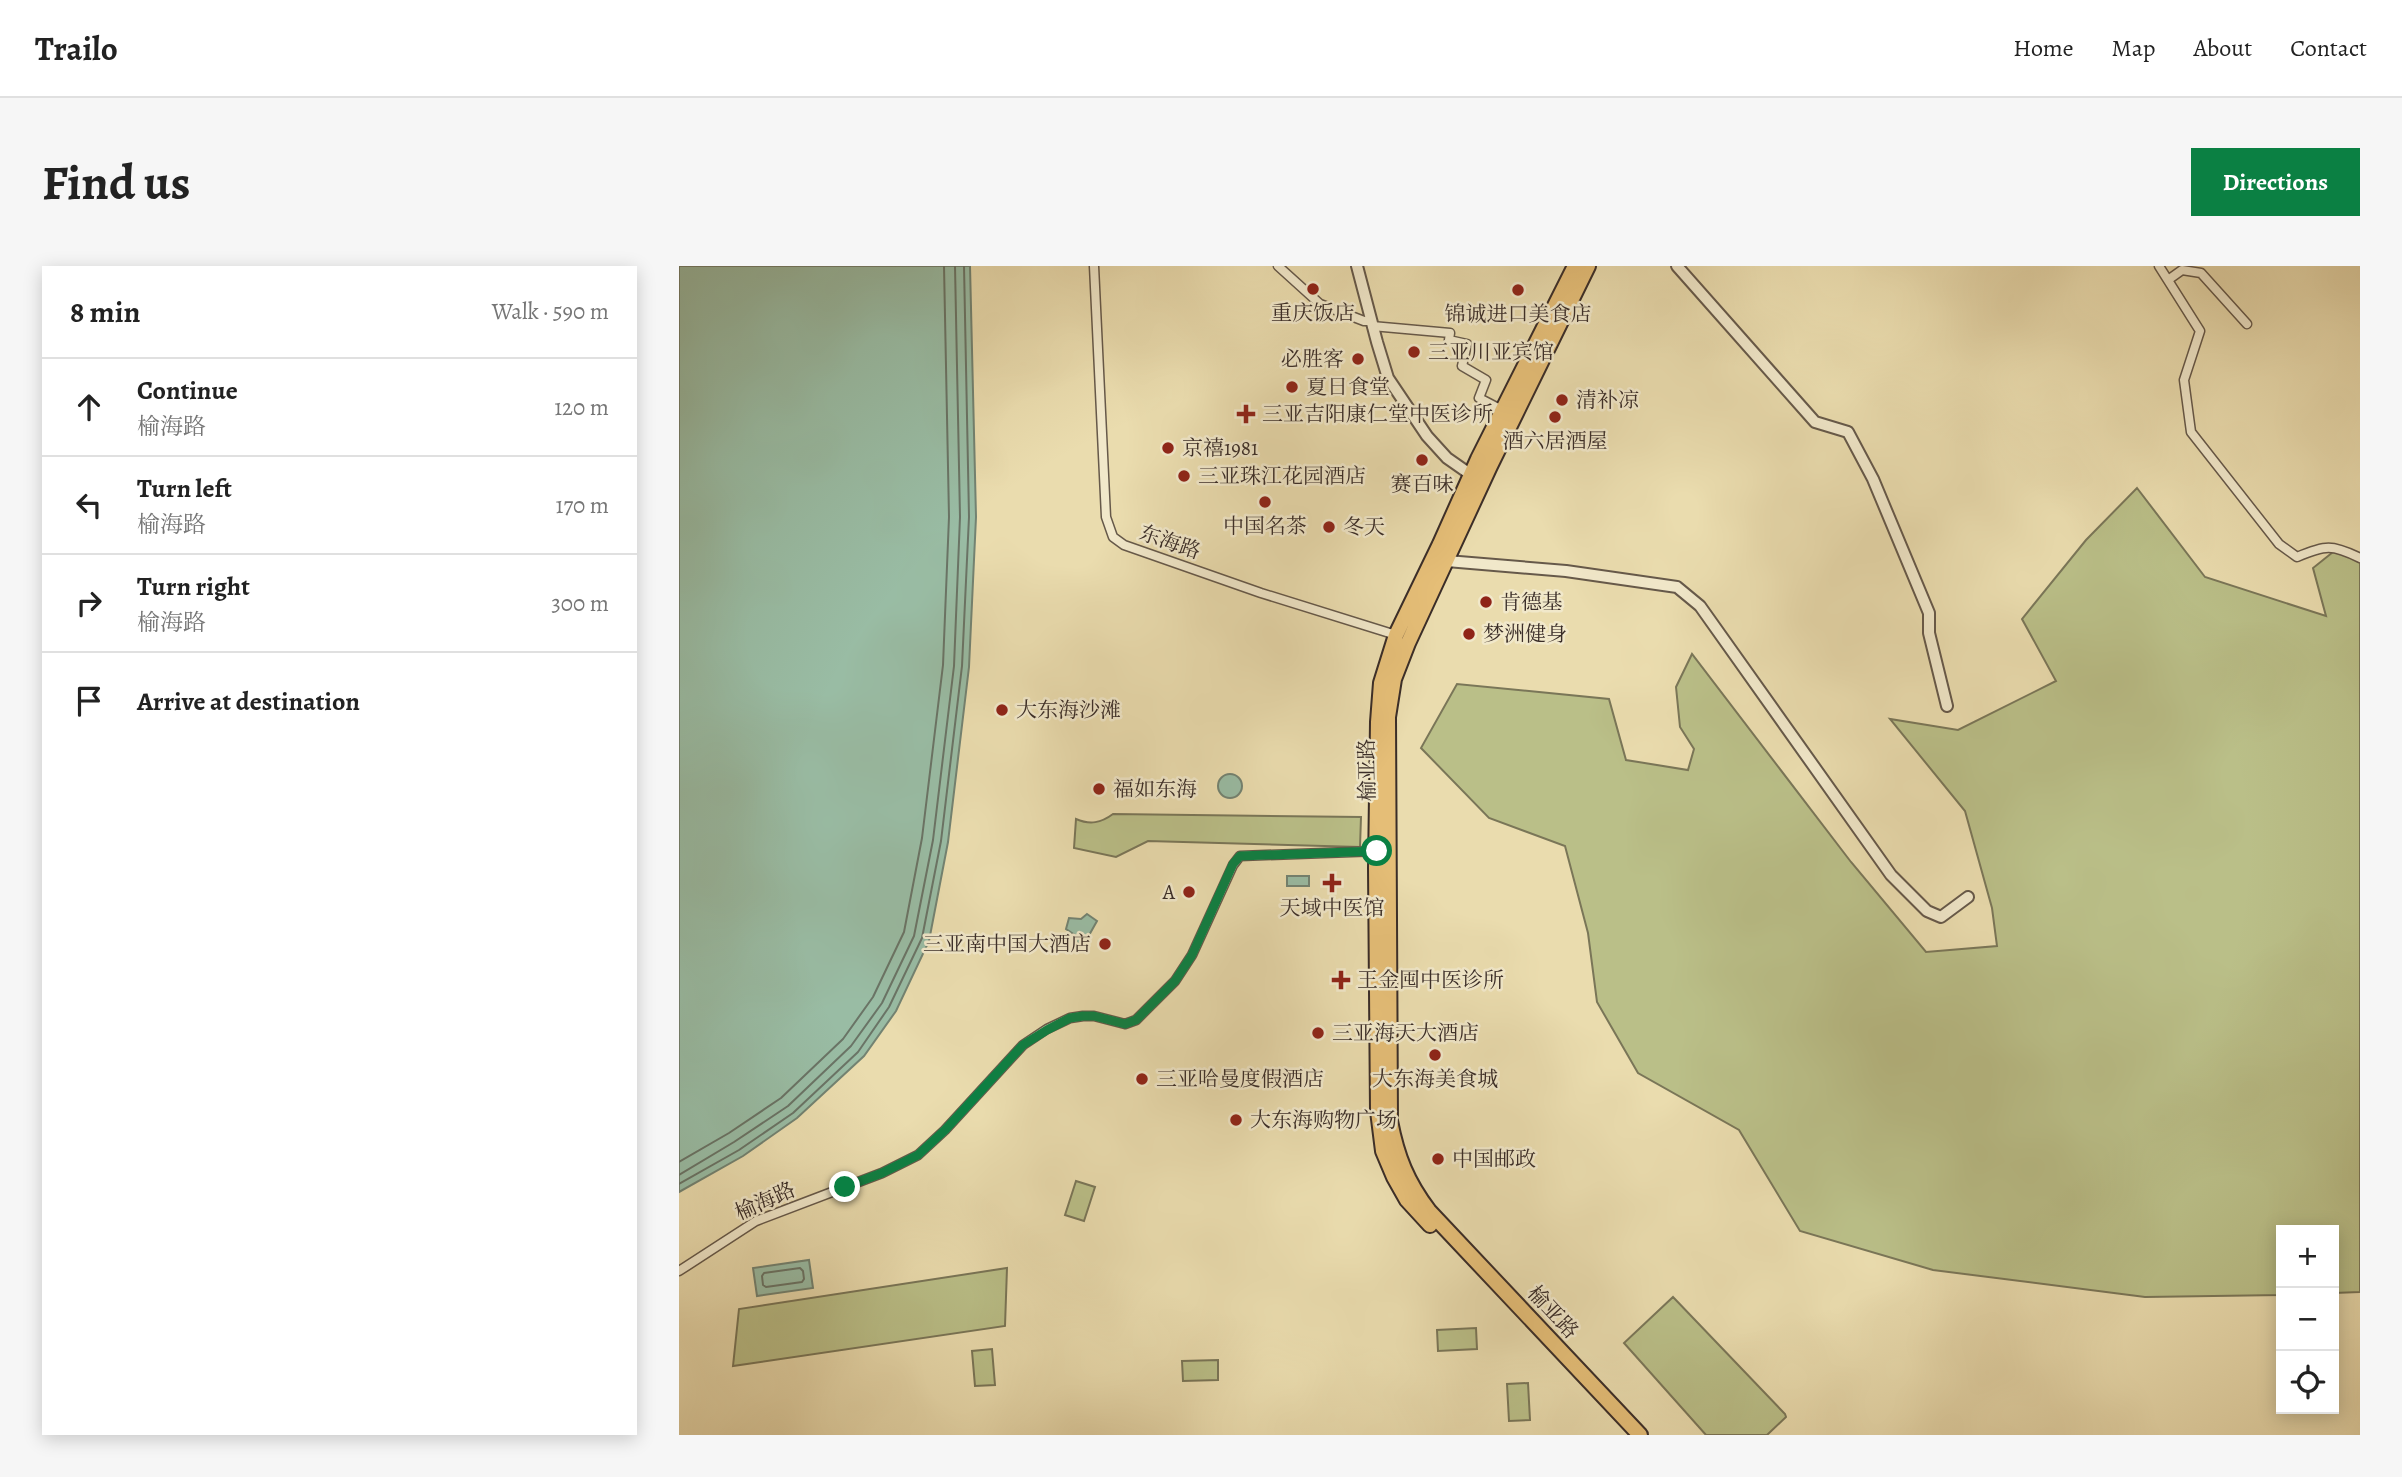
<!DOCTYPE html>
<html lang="en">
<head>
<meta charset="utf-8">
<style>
  :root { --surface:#fff; --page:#f6f6f6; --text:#222; --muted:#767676; --line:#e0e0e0; --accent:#0b8043 }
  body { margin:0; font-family:Alegreya,"Noto Serif SC",serif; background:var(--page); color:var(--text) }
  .controls { position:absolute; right:21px; bottom:21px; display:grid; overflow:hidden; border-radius:0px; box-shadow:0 4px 18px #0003 }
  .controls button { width:63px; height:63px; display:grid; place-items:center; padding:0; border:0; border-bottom:2px solid var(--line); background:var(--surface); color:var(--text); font:35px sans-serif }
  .stop { position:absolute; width:21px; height:21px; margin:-16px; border:5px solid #0b8043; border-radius:50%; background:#fff }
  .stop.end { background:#0b8043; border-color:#fff; box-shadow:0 2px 7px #0008 }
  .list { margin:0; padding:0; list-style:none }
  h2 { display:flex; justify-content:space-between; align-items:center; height:91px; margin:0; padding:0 28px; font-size:30px }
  h2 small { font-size:23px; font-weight:400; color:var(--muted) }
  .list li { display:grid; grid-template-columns:46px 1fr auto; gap:21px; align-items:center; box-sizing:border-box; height:98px; padding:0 28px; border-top:2px solid var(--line) }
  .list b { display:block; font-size:26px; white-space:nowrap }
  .list p { margin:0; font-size:23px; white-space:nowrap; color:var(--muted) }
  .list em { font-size:23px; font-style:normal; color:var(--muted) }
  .icon { flex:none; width:38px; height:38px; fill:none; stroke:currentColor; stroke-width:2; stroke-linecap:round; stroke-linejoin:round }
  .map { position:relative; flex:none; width:1681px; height:1169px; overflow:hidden; border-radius:0px }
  header { display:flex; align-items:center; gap:42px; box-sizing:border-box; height:98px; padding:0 35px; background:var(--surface); border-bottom:2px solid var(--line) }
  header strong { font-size:33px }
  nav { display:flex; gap:38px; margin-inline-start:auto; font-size:24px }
  .intro { display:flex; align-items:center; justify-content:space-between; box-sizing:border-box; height:168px; padding:0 42px }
  h1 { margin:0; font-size:49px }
  .button { padding:18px 32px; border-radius:0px; background:var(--accent); color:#fff; font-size:24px; font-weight:700 }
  main { display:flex; gap:42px; padding:0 42px }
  aside { flex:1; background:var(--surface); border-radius:0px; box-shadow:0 4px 18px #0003 }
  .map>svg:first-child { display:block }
  .green { fill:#babf88; stroke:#7a7658; stroke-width:2 }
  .water { fill:#99bca4; stroke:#738372; stroke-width:2 }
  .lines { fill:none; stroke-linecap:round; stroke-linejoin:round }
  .shore { stroke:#6a7466; stroke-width:2 }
  .minor-casing { stroke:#66594a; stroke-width:11 }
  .tertiary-casing { stroke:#66594a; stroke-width:14 }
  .trunk-casing { stroke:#3a2d28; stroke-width:18 }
  .minor { stroke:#f1e8ca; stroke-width:8 }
  .tertiary { stroke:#f1e8ca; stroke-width:10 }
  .trunk { stroke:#e5be77; stroke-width:14 }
  .route { stroke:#0b8043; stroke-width:9 }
  .poi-dot { fill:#8f2418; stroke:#f1e8ca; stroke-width:2.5 }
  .labels { text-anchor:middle; stroke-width:5; stroke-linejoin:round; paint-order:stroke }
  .poi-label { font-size:21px; fill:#3a2d28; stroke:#f1e8ca; text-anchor:start }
  .street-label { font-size:21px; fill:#3a2d28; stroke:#f1e8ca }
</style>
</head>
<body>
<header>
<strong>Trailo</strong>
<nav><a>Home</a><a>Map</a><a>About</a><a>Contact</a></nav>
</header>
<div class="intro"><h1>Find us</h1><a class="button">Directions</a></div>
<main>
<aside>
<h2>8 min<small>Walk · 590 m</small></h2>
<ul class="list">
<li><svg class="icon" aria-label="ahead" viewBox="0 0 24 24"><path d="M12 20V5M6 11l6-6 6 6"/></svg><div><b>Continue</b><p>榆海路</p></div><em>120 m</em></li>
<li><svg class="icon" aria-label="left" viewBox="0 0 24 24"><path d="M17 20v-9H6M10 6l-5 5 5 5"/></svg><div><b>Turn left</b><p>榆海路</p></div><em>170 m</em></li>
<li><svg class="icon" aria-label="right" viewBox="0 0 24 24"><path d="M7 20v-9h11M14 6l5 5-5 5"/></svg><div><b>Turn right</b><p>榆海路</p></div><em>300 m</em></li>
<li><svg class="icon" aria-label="arrive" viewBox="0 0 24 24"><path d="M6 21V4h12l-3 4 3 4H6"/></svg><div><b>Arrive at destination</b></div></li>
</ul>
</aside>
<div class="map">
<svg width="1681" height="1169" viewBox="0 0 1681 1169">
  <rect width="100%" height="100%" fill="#eadcae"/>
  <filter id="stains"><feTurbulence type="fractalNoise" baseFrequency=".00286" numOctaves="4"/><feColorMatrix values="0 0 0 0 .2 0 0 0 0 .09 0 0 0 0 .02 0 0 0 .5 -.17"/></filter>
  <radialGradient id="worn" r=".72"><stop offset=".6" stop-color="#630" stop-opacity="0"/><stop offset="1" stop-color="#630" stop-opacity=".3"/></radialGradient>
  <path class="green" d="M1458 222 1526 311 1647 350 1634 302 1654 286 1681 290V1026L1655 1027V964H1602V1029L1466 1031 1254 1004 1121 965 1060 864 959 807 918 736 909 667 886 580 810 552 742 482 778 418 930 433 947 494 1009 504 1015 483 1001 461 997 421 1013 388 1172 596 1247 686 1318 680 1313 642 1286 545 1211 453 1279 464 1377 415 1343 353 1407 274Z
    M434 548 682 551 681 581 469 575 437 591 395 582 397 553C411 559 422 557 434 548Z
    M397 915 416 921 405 955 386 949Z
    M328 1002 326 1060 54 1100 60 1043Z
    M994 1031 1106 1148 1107 1151 1088 1169H1027L945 1077Z
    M797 1062 798 1083 759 1085 758 1064Z
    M313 1083 316 1119 296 1120 293 1085Z
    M539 1094V1114L504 1115 503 1095Z
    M849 1117 851 1154 830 1155 828 1118Z"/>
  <path class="water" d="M0 0H291L297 251 290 401 269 576 250 675 217 745 185 790 118 852 64 890 0 926Z
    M539 520a12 12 0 1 1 24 0a12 12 0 1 1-24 0Z
    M608 610H630V620H608Z
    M408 648 418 655 404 680 398 677 396 669 387 663 390 652 402 653Z
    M130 994 134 1022 78 1030 74 1002Z"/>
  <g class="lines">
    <path class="shore" d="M0 896 50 867 102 832 164 773 194 731 225 666 243 572 264 399 270 251 265 0
      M0 909 55 876 109 840 172 780 203 737 235 670 254 574 275 400 281 251 276 0
      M0 918 60 884 114 847 179 786 210 741 243 672 262 575 283 400 290 251 285 0
      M121 1002 124 1005 125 1013 123 1016 87 1021 84 1019 83 1010 85 1007Z"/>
    <g class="minor-casing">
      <path id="minor" d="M415 0 427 251 434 271 445 279 582 327 717 369
        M599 0 641 38 685 55H692
        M1480 0 1521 65 1505 114 1512 166 1600 278 1618 291C1646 279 1653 278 1681 292
        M1489 14 1503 4 1522 7 1568 58
        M693 60 771 67 770 74 788 78 783 100 807 114 800 132 823 144
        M0 1005 77 955 203 907 239 889 266 864 344 779 368 763 391 752 404 750H415L446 758 457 754 496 715 513 689 554 599 561 590 700 585"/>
    </g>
    <g class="tertiary-casing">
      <path id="tertiary" d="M678 0 698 76 709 112 748 170 768 192 798 213
        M998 0 1136 156 1169 166 1194 213 1250 347V367L1268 440
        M768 295 887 305 998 321 1021 340 1212 609 1248 645 1262 651 1289 631"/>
    </g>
    <g class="trunk-casing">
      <path id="trunk" d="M909 0 811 200 729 377 715 413 709 451 711 855C718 891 728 916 750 945L961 1169
        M751 959 728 934 715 911 704 885 699 845 697 602 699 456 702 417 717 369 761 278 799 193 896 0"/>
    </g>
    <use href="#minor" class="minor"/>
    <use href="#tertiary" class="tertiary"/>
    <use href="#trunk" class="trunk"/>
  </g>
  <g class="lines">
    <path class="route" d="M166 921 203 907 239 889 266 864 344 779 368 764 391 752 404 750H415L446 758 457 754 496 715 513 689 554 598 561 590 698 585"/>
  </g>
  <g class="poi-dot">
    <circle cx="634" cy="23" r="7"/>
    <circle cx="839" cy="24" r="7"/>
    <circle cx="735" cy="86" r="7"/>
    <circle cx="679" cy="93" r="7"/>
    <circle cx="613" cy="121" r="7"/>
    <circle cx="883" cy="134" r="7"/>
    <path d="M563.5 137.5h7v7h7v7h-7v7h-7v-7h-7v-7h7z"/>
    <circle cx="876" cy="151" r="7"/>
    <circle cx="489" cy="182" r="7"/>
    <circle cx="743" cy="194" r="7"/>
    <circle cx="505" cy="210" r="7"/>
    <circle cx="586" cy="236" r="7"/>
    <circle cx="650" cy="261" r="7"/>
    <circle cx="807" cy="336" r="7"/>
    <circle cx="790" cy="368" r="7"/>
    <circle cx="323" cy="444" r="7"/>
    <circle cx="420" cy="523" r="7"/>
    <path d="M649.5 606.5h7v7h7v7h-7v7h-7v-7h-7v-7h7z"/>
    <circle cx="510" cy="626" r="7"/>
    <circle cx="426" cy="678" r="7"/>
    <path d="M658.5 703.5h7v7h7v7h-7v7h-7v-7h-7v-7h7z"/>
    <circle cx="639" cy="767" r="7"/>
    <circle cx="756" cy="789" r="7"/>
    <circle cx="463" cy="813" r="7"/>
    <circle cx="557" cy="854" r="7"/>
    <circle cx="759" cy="893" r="7"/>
  </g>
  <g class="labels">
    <g class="poi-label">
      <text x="634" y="54" text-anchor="middle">重庆饭店</text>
      <text x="839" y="55" text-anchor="middle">锦诚进口美食店</text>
      <text x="749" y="93">三亚川亚宾馆</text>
      <text x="665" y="100" text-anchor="end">必胜客</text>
      <text x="627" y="128">夏日食堂</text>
      <text x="897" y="141">清补凉</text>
      <text x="583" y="155">三亚吉阳康仁堂中医诊所</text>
      <text x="876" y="182" text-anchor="middle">酒六居酒屋</text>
      <text x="503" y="189">京禧1981</text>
      <text x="519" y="217">三亚珠江花园酒店</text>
      <text x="743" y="225" text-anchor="middle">赛百味</text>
      <text x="586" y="267" text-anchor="middle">中国名茶</text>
      <text x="664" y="268">冬天</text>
      <text x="821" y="343">肯德基</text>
      <text x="804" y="375">梦洲健身</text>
      <text x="337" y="451">大东海沙滩</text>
      <text x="434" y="530">福如东海</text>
      <text x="496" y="633" text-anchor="end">A</text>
      <text x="653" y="649" text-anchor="middle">天域中医馆</text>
      <text x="412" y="685" text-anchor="end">三亚南中国大酒店</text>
      <text x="678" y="721">王金囤中医诊所</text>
      <text x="653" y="774">三亚海天大酒店</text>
      <text x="477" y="820">三亚哈曼度假酒店</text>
      <text x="756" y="820" text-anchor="middle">大东海美食城</text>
      <text x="571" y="861">大东海购物广场</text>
      <text x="773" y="900">中国邮政</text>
    </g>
    <g class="street-label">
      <text transform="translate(491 276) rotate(19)" y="7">东海路</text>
      <text transform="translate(688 504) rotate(-91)" y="7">榆亚路</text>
      <text transform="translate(86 935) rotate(-24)" y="7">榆海路</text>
      <text transform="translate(874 1046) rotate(47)" y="7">榆亚路</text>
    </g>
  </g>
  <rect width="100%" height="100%" filter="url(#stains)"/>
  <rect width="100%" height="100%" fill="url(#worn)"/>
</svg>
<div class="controls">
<button>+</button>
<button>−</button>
<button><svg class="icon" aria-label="locate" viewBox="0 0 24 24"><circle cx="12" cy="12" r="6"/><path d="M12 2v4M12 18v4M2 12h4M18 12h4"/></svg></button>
</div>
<div class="stop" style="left:698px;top:585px"></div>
<div class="stop end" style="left:166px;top:921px"></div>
</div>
</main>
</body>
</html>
